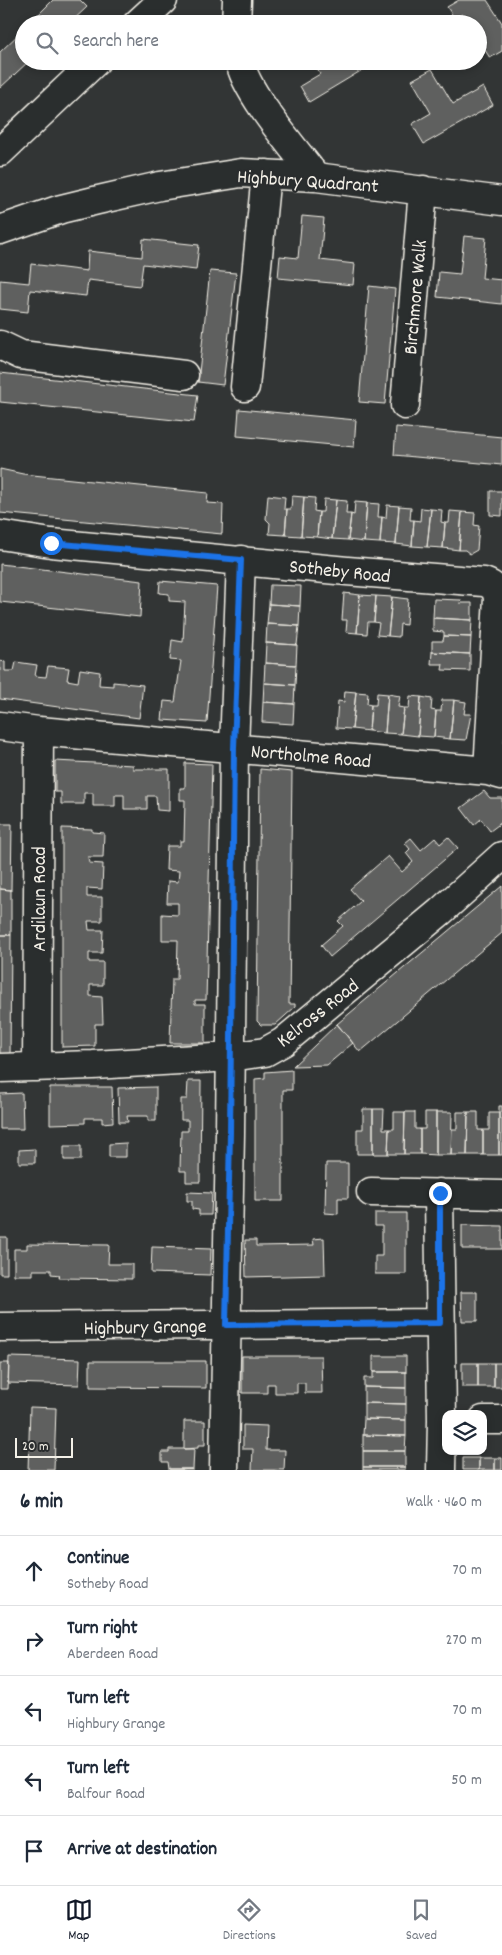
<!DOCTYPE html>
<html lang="en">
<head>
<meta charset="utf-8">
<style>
  :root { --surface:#fff; --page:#f6f6f7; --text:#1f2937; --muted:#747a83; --line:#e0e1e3; --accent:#111827 }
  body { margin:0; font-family:Dekko,sans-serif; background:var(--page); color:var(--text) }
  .controls { position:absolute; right:15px; bottom:15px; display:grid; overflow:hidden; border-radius:10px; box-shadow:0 2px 8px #0003 }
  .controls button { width:45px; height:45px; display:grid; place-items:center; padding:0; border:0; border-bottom:1px solid var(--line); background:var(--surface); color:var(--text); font:25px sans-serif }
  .scale { position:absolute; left:15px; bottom:12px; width:58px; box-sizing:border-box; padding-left:5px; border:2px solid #f4f1e8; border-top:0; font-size:14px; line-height:18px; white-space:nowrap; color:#f4f1e8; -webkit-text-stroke:4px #2a2d2e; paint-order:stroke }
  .stop { position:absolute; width:15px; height:15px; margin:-11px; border:4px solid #1a73e8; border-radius:50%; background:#fff }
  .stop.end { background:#1a73e8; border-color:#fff; box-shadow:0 1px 5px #0008 }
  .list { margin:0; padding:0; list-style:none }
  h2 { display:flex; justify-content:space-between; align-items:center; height:65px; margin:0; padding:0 20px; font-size:21px }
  h2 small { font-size:16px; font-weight:400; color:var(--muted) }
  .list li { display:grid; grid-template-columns:32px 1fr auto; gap:15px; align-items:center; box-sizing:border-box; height:70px; padding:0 20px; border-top:1px solid var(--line) }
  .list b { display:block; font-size:19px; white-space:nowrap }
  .list p { margin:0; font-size:16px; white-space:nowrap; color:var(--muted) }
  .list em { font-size:16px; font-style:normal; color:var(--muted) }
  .icon { flex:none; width:28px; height:28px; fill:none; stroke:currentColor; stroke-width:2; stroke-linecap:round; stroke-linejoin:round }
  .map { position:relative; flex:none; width:502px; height:1470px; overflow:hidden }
  .search { position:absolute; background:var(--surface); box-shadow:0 2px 8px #0003; left:15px; right:15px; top:15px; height:55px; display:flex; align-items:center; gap:12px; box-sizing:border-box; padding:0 18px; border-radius:28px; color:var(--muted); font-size:19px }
  .sheet { height:415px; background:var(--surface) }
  nav { display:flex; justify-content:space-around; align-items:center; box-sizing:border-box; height:70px; border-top:1px solid var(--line); background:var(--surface); font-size:14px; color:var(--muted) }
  nav a { display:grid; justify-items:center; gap:2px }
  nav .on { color:var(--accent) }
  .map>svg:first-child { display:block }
  .building { fill:#5f605f; stroke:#f4f1e8 }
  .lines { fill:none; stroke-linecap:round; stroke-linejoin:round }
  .minor-casing { stroke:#f4f1e8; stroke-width:31 }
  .minor { stroke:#2a2d2e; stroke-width:28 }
  .route { stroke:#1a73e8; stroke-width:6 }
  .labels { text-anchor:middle; stroke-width:4.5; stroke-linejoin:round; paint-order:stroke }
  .street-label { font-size:20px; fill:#f4f1e8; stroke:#2a2d2e }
</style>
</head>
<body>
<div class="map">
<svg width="502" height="1470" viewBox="0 0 502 1470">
  <rect width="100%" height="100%" fill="#323535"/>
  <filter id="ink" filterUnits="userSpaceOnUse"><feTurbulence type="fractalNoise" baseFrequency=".02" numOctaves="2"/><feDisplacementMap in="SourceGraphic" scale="10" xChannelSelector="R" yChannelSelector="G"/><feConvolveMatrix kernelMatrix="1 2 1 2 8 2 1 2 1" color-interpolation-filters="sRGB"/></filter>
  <g filter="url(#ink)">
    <path class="building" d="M53 0H80L87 7 69 24H29Z
      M459 0H487L502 23V51L490 58 478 39V24H469L462 14 455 19 447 7Z
      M24 29V61H29L0 88V52Z
      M312 61H327L331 67 341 61H373L374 63 309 102 300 86 320 74Z
      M432 69 453 104 483 87 493 105 424 144 412 124 431 113 412 80Z
      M302 216 324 218 320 260 355 264 353 285 278 278 280 256 298 258Z
      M464 236 486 238 482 278 502 280V304L437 297 439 272 460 274Z
      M143 239 199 245 196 270 143 264 140 286 88 280 86 296 30 290 28 312 0 309V280L29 283 31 264 87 271 88 251 142 257Z
      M210 271 236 273 223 385 198 382Z
      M369 286 395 289 385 404 359 402Z
      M0 373 198 395 194 422 0 402Z
      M239 409 356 420 354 447 237 436Z
      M396 427 502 437V465L394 455Z
      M0 469 23 474 208 493 207 503 223 504 222 534 0 513Z
      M490 491H502V516L490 515Z
      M268 495 285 497 284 509H287L285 535 269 534 270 523 266 519Z
      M292 496 304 497 301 536 285 535 287 509H291Z
      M304 497 315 498 314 511 319 512 317 537 301 536Z
      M324 499 336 500 332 539 317 537 319 512H323Z
      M336 500 347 501 346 514H351L348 540 332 539Z
      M355 502 367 503 364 542 348 540 351 514 354 515Z
      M367 503 379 504 378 517H382L380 543 364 542Z
      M387 505 399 506 396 544 380 543 382 517 386 518Z
      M399 506 411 507 410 520H414L412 546 396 544Z
      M421 508 431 509 427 547 412 546 414 520 420 521Z
      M431 509 442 510 441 522 445 523 443 548 427 547Z
      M450 511 462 512 459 550 443 548 445 523H449Z
      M462 512 475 513 474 525 479 526 477 550 470 554 465 550H459Z
      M0 564 142 581 140 617 0 602Z
      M160 581 217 586 207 723 162 720 164 701 175 702 181 661 170 660 172 640 183 642 185 602 169 601V594L159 593Z
      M270 585 301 586 300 606 269 604Z
      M344 593 360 595 357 633 346 632 347 620H342Z
      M360 595 376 596 374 622H368L367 634 357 633Z
      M376 596 392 597 388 636 377 635 379 623 374 622Z
      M392 597 408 599 406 625 400 624 399 637 388 636Z
      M434 599 461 600 460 603H472V620L433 618Z
      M269 604 300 606 299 626 267 624Z
      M433 618 472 620 471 637 444 636V632L433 631Z
      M267 624 299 626 297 645 266 643Z
      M444 636 471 637 470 654 432 652V641H443Z
      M266 643 297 645 296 665 265 663Z
      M432 652 470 654V671L442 670 443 664H431Z
      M0 661 5 662V671H14L16 662 37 665 35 676 46 677 48 666 69 668 67 680 78 682 80 669 100 672 99 685 113 686V682L143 685 139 718 0 699Z
      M265 663 296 665 295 685 264 683Z
      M264 683 295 685 294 704 263 702Z
      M345 691 356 692 352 729 336 728 338 701 344 702Z
      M356 692 368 693 367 704 371 705 369 731 352 729Z
      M377 693 388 694 385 733 369 731 371 705H376Z
      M388 694 400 696 398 707 404 708 401 734 385 733Z
      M410 696 421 697 418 736 401 734 404 708H409Z
      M421 697 432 699 431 710 436 711 434 737 418 736Z
      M442 700H454L450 739 434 737 436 711H441Z
      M454 700 466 702 464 714H471L466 740 450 739Z
      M263 702 294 704 293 724 262 722Z
      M55 761 133 765V769H169V811L157 810 156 796H147V809H124V795H115V806H93V793H84V804H61V792H55Z
      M185 763 212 764 206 1000H195V1004H205V1043H170L172 979H177L178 940H162V914L178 915V903H167L168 881 178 882 179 871 166 870 167 846H180V841H184L185 800H180V788H185Z
      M260 769 292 772 289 1004H295V1007L275 1025H261L257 1021Z
      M484 791 490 798H502V822L490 831 481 819 474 825 461 808Z
      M0 824H12L11 890 0 889Z
      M62 828 92 829V832L104 833 103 857H88L89 863 103 864 102 889 87 888V897H102V921H88L89 930H103L102 953H89V962H103V985H90V996L102 997 103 1024H95V1046L62 1047Z
      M448 837 458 848 330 957 321 945 343 926 338 921 361 901 350 889 388 856 402 872 413 862 406 853 410 849 405 843 411 838 421 850 435 838 440 844Z
      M502 886V933L360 1052 337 1024Z
      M0 889 11 890V935H0Z
      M0 935H11L10 1057H0Z
      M337 1024 353 1043 327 1065 293 1066Z
      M292 1070V1090H283V1201H255V1079L265 1078V1072Z
      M188 1081H201L200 1182H186V1171H180L181 1131H188V1120H181V1099H187Z
      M50 1087H112L113 1122 102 1123V1118H85V1123L50 1124Z
      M156 1087V1121H148V1116H127L128 1122H119L118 1088Z
      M22 1093 23 1129H0V1094Z
      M499 1106H502V1155H499Z
      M363 1109H373V1154H357V1129H363Z
      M373 1109H384L383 1129H389L388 1154H373Z
      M394 1112H405L404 1154H388L389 1129H394Z
      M405 1112H415V1129H420V1154H404Z
      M425 1112H436V1155L420 1154V1129H425Z
      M436 1112H452L451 1155H436Z
      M457 1112H468L467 1155H451L452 1129H457Z
      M468 1112H478V1130H483V1155H467Z
      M489 1113H499V1155H483V1130H489Z
      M126 1143V1157H109V1144Z
      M64 1146H81V1160H64Z
      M35 1149V1163H19V1150Z
      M326 1163H348V1198H338V1214L325 1213Z
      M187 1192 212 1193 211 1215H199V1210L192 1209V1201H187Z
      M375 1213H406V1274H375V1256H382V1226H375Z
      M462 1225 502 1226V1249H462Z
      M0 1237H7V1274H0Z
      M324 1238 325 1275 246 1277 245 1240H256V1246L314 1245 313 1239Z
      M27 1244 109 1245 108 1264H132V1279L59 1278 60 1275 51 1274V1270H33V1275H14V1249H27Z
      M152 1247 211 1249 210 1275 151 1273Z
      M461 1292H477V1321H462Z
      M242 1356H321L322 1393H305V1383H297V1393H275V1384H267V1393H242Z
      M373 1356H406V1372H373Z
      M9 1357 80 1359 79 1385 8 1383Z
      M90 1361H206V1388L90 1387Z
      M0 1363H9L8 1389H0Z
      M462 1363H478V1387H462Z
      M478 1363H494V1387H478Z
      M494 1363H502V1387H494Z
      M373 1372H406V1388L364 1387V1378H373Z
      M364 1387 406 1388V1404L364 1403Z
      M364 1403 406 1404V1420L364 1419Z
      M30 1407 56 1408 54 1470H28Z
      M364 1419 406 1420V1436L363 1435Z
      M184 1421H205V1445H198V1448L184 1449Z
      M243 1425 267 1426 266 1450H285L284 1470H252L253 1449H243Z
      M363 1435 406 1436 405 1451H363Z
      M169 1449H194L193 1469H169L168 1462H162V1452H169Z
      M363 1451H405V1467H363Z
      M463 1458H479V1470H463Z
      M479 1458H495V1470H479Z
      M495 1458H502V1470H495Z
      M363 1467H405V1470H363Z
      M169 1469H193V1470H169Z"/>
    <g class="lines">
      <g class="minor-casing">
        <path id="minor" d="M137 24 163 0
          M236 24 237 0
          M240 61C244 91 297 152 316 177
          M0 152 96 61
          M0 230 61 209 98 200 160 186 241 173 316 177 502 201
          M0 345 21 355 184 375
          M245 387 266 174
          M405 405 423 190
          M0 535 51 543 347 571 484 582C493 585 496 588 498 598L488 771
          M0 726 39 731 488 771 502 775
          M37 1067 39 731
          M0 1068 93 1065 231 1057 265 1052 283 1042 440 912 502 856
          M371 1192 502 1195
          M439 1193 442 1420 441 1470
          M0 1327 440 1323
          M483 1420H502
          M224 1470 230 1133 234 748 241 560"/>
      </g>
      <use href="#minor" class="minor"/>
    </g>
  </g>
  <g class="lines" filter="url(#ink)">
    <path class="route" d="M51 543 241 560 234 748 230 1133 226 1325 440 1323V1193"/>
  </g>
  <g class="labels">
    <g class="street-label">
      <text transform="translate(308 180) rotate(4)" y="7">Highbury Quadrant</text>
      <text transform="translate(414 297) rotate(-85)" y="7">Birchmore Walk</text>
      <text transform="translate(340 570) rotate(6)" y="7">Sotheby Road</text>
      <text transform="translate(311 755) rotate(5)" y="7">Northolme Road</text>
      <text transform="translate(38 899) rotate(-90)" y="7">Ardilaun Road</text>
      <text transform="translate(317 1012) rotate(-38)" y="7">Kelross Road</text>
      <text transform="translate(145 1326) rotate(-1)" y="7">Highbury Grange</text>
    </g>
  </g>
</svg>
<div class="controls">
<button><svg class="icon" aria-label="layers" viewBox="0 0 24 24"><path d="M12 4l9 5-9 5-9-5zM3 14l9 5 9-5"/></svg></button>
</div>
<div class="scale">20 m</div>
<div class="stop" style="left:51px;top:543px"></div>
<div class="stop end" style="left:440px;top:1193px"></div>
<div class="search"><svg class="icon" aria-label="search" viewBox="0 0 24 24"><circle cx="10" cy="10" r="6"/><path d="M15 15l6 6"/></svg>Search here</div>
</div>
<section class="sheet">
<h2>6 min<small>Walk · 460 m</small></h2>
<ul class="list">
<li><svg class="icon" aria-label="ahead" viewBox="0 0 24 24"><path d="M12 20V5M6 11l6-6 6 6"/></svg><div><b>Continue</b><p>Sotheby Road</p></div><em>70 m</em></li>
<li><svg class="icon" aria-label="right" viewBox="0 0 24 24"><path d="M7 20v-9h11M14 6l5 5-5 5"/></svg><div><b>Turn right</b><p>Aberdeen Road</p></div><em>270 m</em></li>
<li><svg class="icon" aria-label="left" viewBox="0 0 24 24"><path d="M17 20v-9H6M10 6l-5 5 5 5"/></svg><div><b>Turn left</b><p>Highbury Grange</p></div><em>70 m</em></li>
<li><svg class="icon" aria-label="left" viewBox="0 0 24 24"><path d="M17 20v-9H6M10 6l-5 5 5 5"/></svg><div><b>Turn left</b><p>Balfour Road</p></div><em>50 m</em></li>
<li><svg class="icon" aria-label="arrive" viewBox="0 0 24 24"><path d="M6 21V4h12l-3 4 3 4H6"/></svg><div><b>Arrive at destination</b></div></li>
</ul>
</section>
<nav>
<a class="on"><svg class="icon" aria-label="map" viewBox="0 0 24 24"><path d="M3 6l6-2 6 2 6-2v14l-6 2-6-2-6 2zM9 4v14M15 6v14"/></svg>Map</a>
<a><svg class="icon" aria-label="directions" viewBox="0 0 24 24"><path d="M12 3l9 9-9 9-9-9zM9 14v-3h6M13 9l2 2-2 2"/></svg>Directions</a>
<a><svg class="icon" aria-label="saved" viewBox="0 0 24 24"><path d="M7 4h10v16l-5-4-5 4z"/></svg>Saved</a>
</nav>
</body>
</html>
